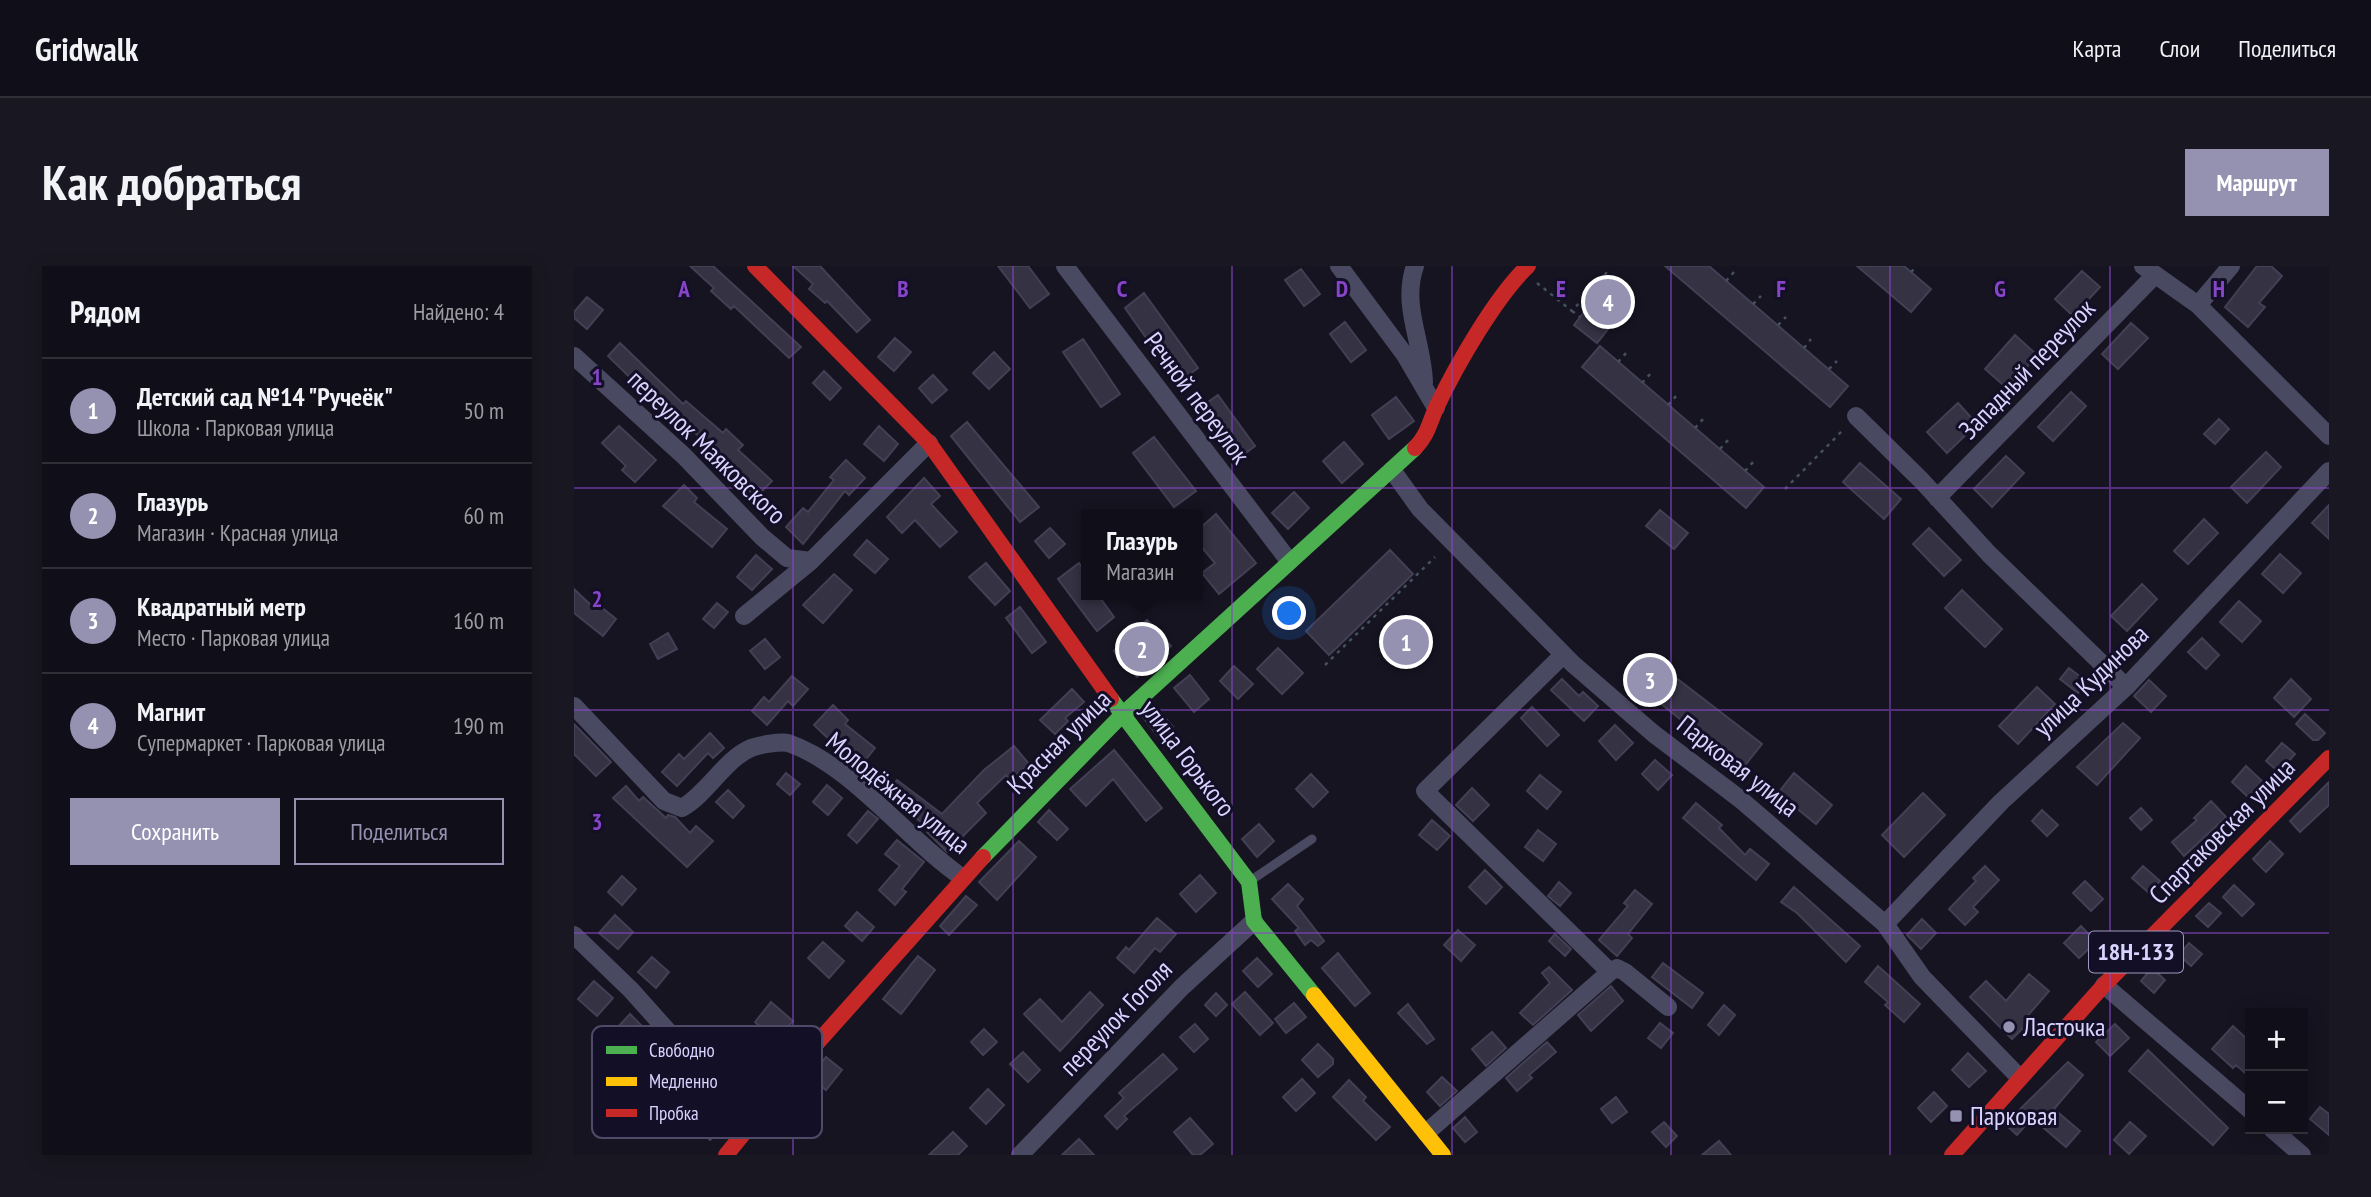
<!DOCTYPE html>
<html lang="ru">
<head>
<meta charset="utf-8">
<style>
  :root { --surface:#100f19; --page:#191822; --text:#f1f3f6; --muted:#9c9ca2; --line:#302f38; --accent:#9591b1 }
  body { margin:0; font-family:"PT Sans Narrow",sans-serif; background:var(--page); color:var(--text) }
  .controls { position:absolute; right:21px; bottom:21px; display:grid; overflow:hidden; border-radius:0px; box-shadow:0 4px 18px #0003 }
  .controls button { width:63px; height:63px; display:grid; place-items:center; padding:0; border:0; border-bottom:2px solid var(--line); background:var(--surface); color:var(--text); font:35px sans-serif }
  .you { position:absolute; left:716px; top:348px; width:24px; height:24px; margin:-18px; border:5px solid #fff; border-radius:50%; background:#1a73e8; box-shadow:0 0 0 10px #1a73e833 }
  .badge { display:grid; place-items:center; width:46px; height:46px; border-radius:50%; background:var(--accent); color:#fff; font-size:23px; font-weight:700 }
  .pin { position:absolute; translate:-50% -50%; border:4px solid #fff; box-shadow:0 2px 7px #0006 }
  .popup { position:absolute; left:507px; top:243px; width:122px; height:91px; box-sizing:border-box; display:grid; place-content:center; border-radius:0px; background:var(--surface); filter:drop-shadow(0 2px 5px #0005); font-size:23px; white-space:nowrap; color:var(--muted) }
  .popup b { font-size:26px; color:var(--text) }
  .popup::after { content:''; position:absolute; left:50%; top:100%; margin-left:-14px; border:14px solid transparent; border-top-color:var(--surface) }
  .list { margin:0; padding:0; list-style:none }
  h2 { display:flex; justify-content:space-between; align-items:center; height:91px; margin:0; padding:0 28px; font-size:30px }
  h2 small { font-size:23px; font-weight:400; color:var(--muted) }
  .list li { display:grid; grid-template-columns:46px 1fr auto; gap:21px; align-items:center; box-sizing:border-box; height:105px; padding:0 28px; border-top:2px solid var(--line) }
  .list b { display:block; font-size:26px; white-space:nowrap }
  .list p { margin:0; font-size:23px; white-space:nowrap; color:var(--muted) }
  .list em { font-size:23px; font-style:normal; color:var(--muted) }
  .actions { display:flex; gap:14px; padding:21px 28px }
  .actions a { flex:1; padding:16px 0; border:2px solid var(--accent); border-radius:0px; text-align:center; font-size:24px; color:var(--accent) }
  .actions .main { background:var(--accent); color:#fff }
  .map { position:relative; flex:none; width:1755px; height:889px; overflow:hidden; border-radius:0px }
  header { display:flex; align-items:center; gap:42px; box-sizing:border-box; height:98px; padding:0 35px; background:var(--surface); border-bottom:2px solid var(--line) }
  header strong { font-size:33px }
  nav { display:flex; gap:38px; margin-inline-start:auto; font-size:24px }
  .intro { display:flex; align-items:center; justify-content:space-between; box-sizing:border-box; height:168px; padding:0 42px }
  h1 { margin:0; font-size:49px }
  .button { padding:18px 32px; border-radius:0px; background:var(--accent); color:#fff; font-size:24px; font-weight:700 }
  main { display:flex; gap:42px; padding:0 42px }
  aside { flex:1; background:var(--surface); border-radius:0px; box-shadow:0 4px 18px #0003 }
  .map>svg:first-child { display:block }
  .building { fill:#343243; stroke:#433f54; stroke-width:2 }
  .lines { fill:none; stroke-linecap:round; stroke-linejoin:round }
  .path { stroke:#44505f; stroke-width:2.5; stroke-dasharray:3.5 5; stroke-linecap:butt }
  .lane { stroke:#4a4962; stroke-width:9 }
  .street { stroke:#4a4962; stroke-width:18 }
  .fast { stroke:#4caf50; stroke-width:16 }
  .slow { stroke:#ffc107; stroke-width:16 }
  .jam { stroke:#c62828; stroke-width:16 }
  .grid { fill:none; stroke:#8945c9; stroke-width:2; stroke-opacity:0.55 }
  .poi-dot { fill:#9591b1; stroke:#130f26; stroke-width:2.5 }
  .labels { text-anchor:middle; stroke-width:6; stroke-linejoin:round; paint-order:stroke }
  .shield { fill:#130f26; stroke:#9e99be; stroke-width:2 }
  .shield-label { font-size:24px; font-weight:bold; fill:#d9d4ff }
  .street-label { font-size:26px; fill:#d9d4ff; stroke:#130f26 }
  .poi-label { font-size:26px; fill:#d9d4ff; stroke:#130f26; text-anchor:start }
  .key { fill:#130f26; stroke:#4e4a67; stroke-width:2 }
  .key-label { font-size:19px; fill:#d9d4ff }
  .grid-label { font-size:23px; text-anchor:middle; font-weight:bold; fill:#8945c9; stroke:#130f26; stroke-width:6; stroke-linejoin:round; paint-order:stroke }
</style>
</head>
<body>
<header>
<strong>Gridwalk</strong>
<nav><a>Карта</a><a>Слои</a><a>Поделиться</a></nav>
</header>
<div class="intro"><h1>Как добраться</h1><a class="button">Маршрут</a></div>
<main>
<aside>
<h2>Рядом<small>Найдено: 4</small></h2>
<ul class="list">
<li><span class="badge">1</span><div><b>Детский сад №14 &quot;Ручеёк&quot;</b><p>Школа · Парковая улица</p></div><em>50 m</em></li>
<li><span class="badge">2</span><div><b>Глазурь</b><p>Магазин · Красная улица</p></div><em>60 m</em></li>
<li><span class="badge">3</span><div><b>Квадратный метр</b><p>Место · Парковая улица</p></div><em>160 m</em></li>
<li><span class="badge">4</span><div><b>Магнит</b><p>Супермаркет · Парковая улица</p></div><em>190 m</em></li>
</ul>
<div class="actions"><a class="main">Сохранить</a><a>Поделиться</a></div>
</aside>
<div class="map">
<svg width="1755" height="889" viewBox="0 0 1755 889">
  <rect width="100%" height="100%" fill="#161421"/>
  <path class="building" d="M116 0H139L227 81 215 92 160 40 157 43 137 25 140 22Z
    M219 0H246L296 54 283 66 253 35 251 37 235 23 239 18Z
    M424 0H454L475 28 456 42Z
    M1091 0H1135L1274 120 1256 141Z
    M1283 0H1330L1357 23 1337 46Z
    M1683 0H1697L1708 10 1685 37 1691 41 1674 61 1651 41Z
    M727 3 746 28 730 40 711 14Z
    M1508 5 1526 21 1499 50 1481 33Z
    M1031 19 1055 37 1023 77 1000 59Z
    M570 27 624 102 604 117 551 42Z
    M13 31 29 44 13 63 0 52V46Z
    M771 56 792 84 777 96 756 68Z
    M1557 57 1574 72 1544 103 1528 88Z
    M1441 69 1463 89 1434 123 1411 103Z
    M321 72 337 86 320 105 304 91Z
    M509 73 546 128 527 141 489 86Z
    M46 77 109 138 112 135 149 167 152 163 169 179 164 184 198 215 182 231 166 216 170 211 120 166 117 168 82 137 34 90Z
    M1026 80 1190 221 1172 242 1008 101Z
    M420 86 436 103 415 123 399 107Z
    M250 105 267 122 256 134 239 117Z
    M359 109 373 124 358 137 345 122Z
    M1497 126 1512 140 1479 175 1464 161Z
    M644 129 681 180 661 195 623 144Z
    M822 131 840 155 815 173 798 149Z
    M1384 137 1403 158 1373 187 1353 166Z
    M1645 153 1655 163 1641 178 1630 168Z
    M393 156 465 241 446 256 377 170Z
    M45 160 82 194 61 216 48 204 52 200 28 177Z
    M305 160 324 178 310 195 290 178Z
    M580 171 622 225 600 241 559 187Z
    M770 176 789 198 768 217 749 195Z
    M1692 186 1707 201 1673 237 1657 221Z
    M1432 190 1450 207 1418 241 1400 223Z
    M272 194 291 212 275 229 271 225 229 278 212 261 229 242 234 246 260 214 256 211Z
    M1286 197 1327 233 1310 253 1269 216Z
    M350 212 366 230 357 238 383 266 366 281 341 254 328 267 313 251Z
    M110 219 123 232 120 236 153 263 138 281 89 240Z
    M720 226 735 242 714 263 698 247Z
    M1755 239V273L1738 257Z
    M1086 244 1114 267 1100 283 1072 260Z
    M642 248 682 297 645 328 628 307 641 297 624 277V264Z
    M1630 253 1644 267 1614 298 1600 285Z
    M476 262 491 278 475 292 461 275Z
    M1355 262 1387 294 1370 310 1339 278Z
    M293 274 314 293 301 307 280 289Z
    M816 284 839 308 755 389 732 365Z
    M1706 288 1727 307 1709 327 1688 308Z
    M182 289 198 303 178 324 163 311Z
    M412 297 436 325 421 339 395 311Z
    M505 297 512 307V329H524L540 351 523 365 484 313Z
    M260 308 278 324 249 357 229 339Z
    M1568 318 1583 333 1553 365 1537 350Z
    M0 323 22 344 26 340 42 353 29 370 0 347Z
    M1388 324 1428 363 1411 381 1371 342Z
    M1665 335 1687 355 1668 376 1646 356Z
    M143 337 154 346 140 362 129 353Z
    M446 341 472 376 458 387 432 352Z
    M573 354 597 380 563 411 540 385Z
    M94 367 103 383 84 393 76 378Z
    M1628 372 1645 389 1632 403 1614 386Z
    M191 373 206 391 191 403 176 385Z
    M704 382 729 407 708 428 683 403Z
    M1075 391 1188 478 1168 503 1081 433 1077 438 1053 419Z
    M660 400 679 418 664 433 646 415Z
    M1495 402 1513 416 1504 427 1486 413Z
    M616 409 635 433 620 446 600 422Z
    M218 410 234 423 219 440 214 435 193 459 178 445 190 431 195 436Z
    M988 413 1005 430 1009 426 1024 440 1010 455 977 424Z
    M1717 413 1737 433 1720 451 1700 432Z
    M1575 414 1592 430 1577 446 1560 430Z
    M1463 421 1481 438 1444 478 1425 460Z
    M498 423 510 436 491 452 494 455 481 468 466 454Z
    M259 439 274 454 271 458 301 482 285 502 240 459Z
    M581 440 599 461 586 473 569 451Z
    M958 441 985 469 973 480 947 452Z
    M1731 448 1751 467 1744 474H1739L1722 458Z
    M1549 457 1566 472 1523 519 1503 501Z
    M0 458 37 496 22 510 0 488Z
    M1041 459 1059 477 1042 494 1025 475Z
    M136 467 150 482 139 492 134 487 103 520 88 506 105 488 110 493Z
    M1708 477 1721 488 1705 506 1692 495Z
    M440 480 455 498 436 514 432 509 403 537 412 547 373 586 353 566 356 563 311 528 323 514 368 548 410 504Z
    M540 484 588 542 572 555 539 513 512 540 496 523Z
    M1081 494 1098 509 1084 524 1068 508Z
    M1672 500 1688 515 1674 531 1658 516Z
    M212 507 226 518 216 529 203 518Z
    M1220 507 1258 539 1242 558 1204 527Z
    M737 508 754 526 739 541 722 523Z
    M966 509 987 526 973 543 953 525Z
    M1755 516V539L1726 566 1716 555Z
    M253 519 268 532 254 549 239 536Z
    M52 520 65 535 69 531 92 552 94 549 101 551 116 567 122 560 139 575 113 601 39 532Z
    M898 522 915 539 899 555 882 539Z
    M154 524 170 540 159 552 142 536Z
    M1349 527 1371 549 1330 591 1308 569Z
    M1637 535 1652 551 1610 590 1598 576 1623 554 1620 552Z
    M1122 537 1148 559 1145 562 1171 589 1176 583 1195 598 1182 614 1109 552Z
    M1567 542 1578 554 1567 564 1556 552Z
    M475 544 494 563 483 574 464 556Z
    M1468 544 1484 559 1473 570 1458 555Z
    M294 545 304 553 283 577 274 569Z
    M858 554 876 570 863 584 845 569Z
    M685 558 700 575 683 591 668 573Z
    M964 564 982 578 969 595 951 581Z
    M323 574 350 596 328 623 332 626 321 639 305 624 326 600 311 588Z
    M445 575 462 591 423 634 405 616Z
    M1696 575 1709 588 1692 606 1679 593Z
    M1411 600 1425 614 1399 641 1404 646 1391 659 1375 643 1402 615 1399 612Z
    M1569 600 1586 615 1575 627 1558 612Z
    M911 604 928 621 912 638 895 621Z
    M626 609 642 627 622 646 606 628Z
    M48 610 62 623 48 639 34 626Z
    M1511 615 1529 633 1517 645 1499 627Z
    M985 616 997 627 986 640 974 630Z
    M714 618 729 633 723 640 750 675 744 680 737 674 731 679 721 665 725 662 698 633Z
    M1660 619 1680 638 1668 650 1649 631Z
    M1220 621 1286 680 1272 696 1223 647 1207 636Z
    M1061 624 1078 638 1054 668 1058 672 1043 690 1025 674 1054 640 1050 637Z
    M392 630 403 639 375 669 366 660Z
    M1635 637 1647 647 1634 661 1622 650Z
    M283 646 300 661 288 675 271 660Z
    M41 649 59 666 44 683 25 667Z
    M583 652 602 668 586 686 581 682 560 707 543 692 552 681 555 684Z
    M1348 653 1362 667 1347 683 1333 669Z
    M1507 660 1522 676 1505 692 1490 677Z
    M884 664 901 679 887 695 870 679Z
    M981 668 997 683 991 690 975 675Z
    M249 676 270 695 255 712 234 692Z
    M1615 677 1628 688 1617 700 1605 689Z
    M764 687 796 727 781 740 748 702Z
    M344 690 361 704 327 748 309 733Z
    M78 691 95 706 82 722 64 706Z
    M683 692 698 708 684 721 669 705Z
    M1089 697 1129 727 1118 742 1078 711Z
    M1304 700 1346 738 1330 756 1311 739 1314 736 1291 716Z
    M975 701 998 724 959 759 946 747 976 717 968 707Z
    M1578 702 1591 714 1580 727 1567 715Z
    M1455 708 1475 725 1450 754 1454 757 1438 773 1396 731 1412 715 1432 735Z
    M20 715 39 732 23 750 4 733Z
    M1037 720 1049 735 1017 765 1004 749Z
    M516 726 529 739 486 785 450 748 466 733 488 756Z
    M671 726 699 757 686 769 658 738Z
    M642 727 653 739 642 750 631 739Z
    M197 736 219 755 202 774 181 756Z
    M720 737 732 751 712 767 701 753Z
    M834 738 860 773 853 778 824 747Z
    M1150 739 1161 749 1145 769 1134 759Z
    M56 748 68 760 56 774 43 762Z
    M1086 757 1099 767 1087 782 1074 772Z
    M621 758 634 773 620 786 606 771Z
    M1541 758 1555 772 1536 790 1522 776Z
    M1659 760 1676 776V811L1662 799 1659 802 1638 783Z
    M410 763 423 776 409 789 397 776Z
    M918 766 932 782 912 800 898 783Z
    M973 776 982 786 955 809 958 812 943 825 932 812Z
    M744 778 759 793V798L744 811 728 794Z
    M1574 784 1654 862 1639 879 1555 805Z
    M449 786 466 804 454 816 436 798Z
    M1394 787 1412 805 1395 821 1378 804Z
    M91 788 121 821 106 834 75 804Z
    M589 788 603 803 550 850 553 853 543 863 531 850 550 832 545 827Z
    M252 791 268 804 252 824 236 811Z
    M172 793 190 811 177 823 160 806Z
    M1494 796 1509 809 1480 843 1506 865 1492 881 1458 852 1443 869 1431 858Z
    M868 811 883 825 866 840 853 826Z
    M728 813 741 827 722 845 709 831Z
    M775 814 792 831 789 835 816 861 802 874 759 831Z
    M414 823 430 839 412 858 396 842Z
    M1360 826 1373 840 1357 856 1344 842Z
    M1042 831 1053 846 1038 857 1027 843Z
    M223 832 237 846 221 863 206 849Z
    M1746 841 1755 848V869L1736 853Z
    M138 845 152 859 136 874 123 860Z
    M891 851 903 866 891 876 879 862Z
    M616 852 639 878 626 889H619L600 866Z
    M1090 856 1103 870 1092 881 1078 866Z
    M1556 856 1572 870 1555 888 1540 874Z
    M379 866 393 880 384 889H355Z
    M505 873 520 889H488Z
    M1145 875 1157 889H1128Z"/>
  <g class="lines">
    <path class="path" d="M1337 6 1343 0
      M1152 15 1160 6
      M963 17 998 45 1034 5
      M1179 38 1187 30
      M998 45 1006 51
      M1204 59 1212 51
      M1230 82 1237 73
      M1044 96 1054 85
      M1255 103 1263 95
      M1068 117 1078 106
      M1094 139 1104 128
      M1121 162 1130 152
      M1146 183 1155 173
      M1171 205 1180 195
      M1211 223 1270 163
      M751 399 861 291"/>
    <path class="lane" d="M676 615 738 573"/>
    <path class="street" d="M491 0 715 295
      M765 0 831 89 862 142
      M841 0C827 40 849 76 850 117
      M1569 0 1624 39 1755 170
      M1624 39 1657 0
      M0 90 110 190 188 271 213 292 237 295 355 177
      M1282 150 1348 215 1415 288 1552 421
      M818 204 846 243 999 398 1080 468 1166 533 1311 658 1348 711 1445 811
      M1363 232 1580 10
      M170 350 237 295
      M0 440 90 535 108 542C134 527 151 493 177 482 185 479 206 475 214 477 277 498 333 574 389 612
      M1311 658 1427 536 1552 421 1755 205
      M0 669 57 724 176 857
      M1036 706 1043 702 1051 706 1094 741
      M1530 719 1676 844
      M1698 863 1728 889
      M852 867 1036 706 851 525 989 389
      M446 889 608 721 680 655"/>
    <path class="fast" d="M537 433 675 616 680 655 740 729
      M409 591 548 449 841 182"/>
    <path class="slow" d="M740 729 869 889"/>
    <path class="jam" d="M181 0 355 177 537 433
      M841 182C854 169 855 157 863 140 882 100 922 30 954 0
      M152 889 244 776 409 591
      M1378 889 1530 719 1755 492"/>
  </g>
  <path class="grid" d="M219 0V889M439 0V889M658 0V889M878 0V889M1097 0V889M1316 0V889M1536 0V889M0 222H1755M0 444H1755M0 667H1755"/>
  <g class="poi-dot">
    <circle cx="1435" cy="761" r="7"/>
    <rect x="1375" y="843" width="14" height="14" rx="3.5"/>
  </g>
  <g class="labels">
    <rect class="shield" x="1515" y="665.5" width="94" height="41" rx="5"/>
    <g class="shield-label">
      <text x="1562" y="694">18Н-133</text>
    </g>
    <g class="street-label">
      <text transform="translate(1453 103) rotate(-46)" y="9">Западный переулок</text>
      <text transform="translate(623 132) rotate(53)" y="9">Речной переулок</text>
      <text transform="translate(133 181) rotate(44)" y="9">переулок Маяковского</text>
      <text transform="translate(1517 415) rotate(-44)" y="9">улица Кудинова</text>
      <text transform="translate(485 476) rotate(-45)" y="9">Красная улица</text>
      <text transform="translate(614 492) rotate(53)" y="9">улица Горького</text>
      <text transform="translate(1164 500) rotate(38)" y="9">Парковая улица</text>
      <text transform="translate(324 527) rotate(39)" y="9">Молодёжная улица</text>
      <text transform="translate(1648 565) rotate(-45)" y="9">Спартаковская улица</text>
      <text transform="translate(542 752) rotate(-46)" y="9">переулок Гоголя</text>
    </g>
    <g class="poi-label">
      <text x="1449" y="770">Ласточка</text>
      <text x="1396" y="859">Парковая</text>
    </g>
  </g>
  <rect x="18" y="760" width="230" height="112" rx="10" class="key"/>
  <rect x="32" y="780" width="31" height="8" fill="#4caf50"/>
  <rect x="32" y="811" width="31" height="9" fill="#ffc107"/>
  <rect x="32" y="843" width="31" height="8" fill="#c62828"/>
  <g class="key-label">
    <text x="75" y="791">Свободно</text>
    <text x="75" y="822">Медленно</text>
    <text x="75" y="854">Пробка</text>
  </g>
  <g class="grid-label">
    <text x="110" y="31">A</text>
    <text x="329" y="31">B</text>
    <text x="548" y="31">C</text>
    <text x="768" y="31">D</text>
    <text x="987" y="31">E</text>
    <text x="1207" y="31">F</text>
    <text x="1426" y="31">G</text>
    <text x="1645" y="31">H</text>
    <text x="23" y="119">1</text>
    <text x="23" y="341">2</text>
    <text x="23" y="564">3</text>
  </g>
</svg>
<div class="controls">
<button>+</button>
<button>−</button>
</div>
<div class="you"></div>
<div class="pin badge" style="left:832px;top:376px">1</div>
<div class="pin badge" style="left:568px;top:383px">2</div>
<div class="popup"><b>Глазурь</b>Магазин</div>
<div class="pin badge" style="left:1076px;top:414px">3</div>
<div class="pin badge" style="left:1034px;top:36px">4</div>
</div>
</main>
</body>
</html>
